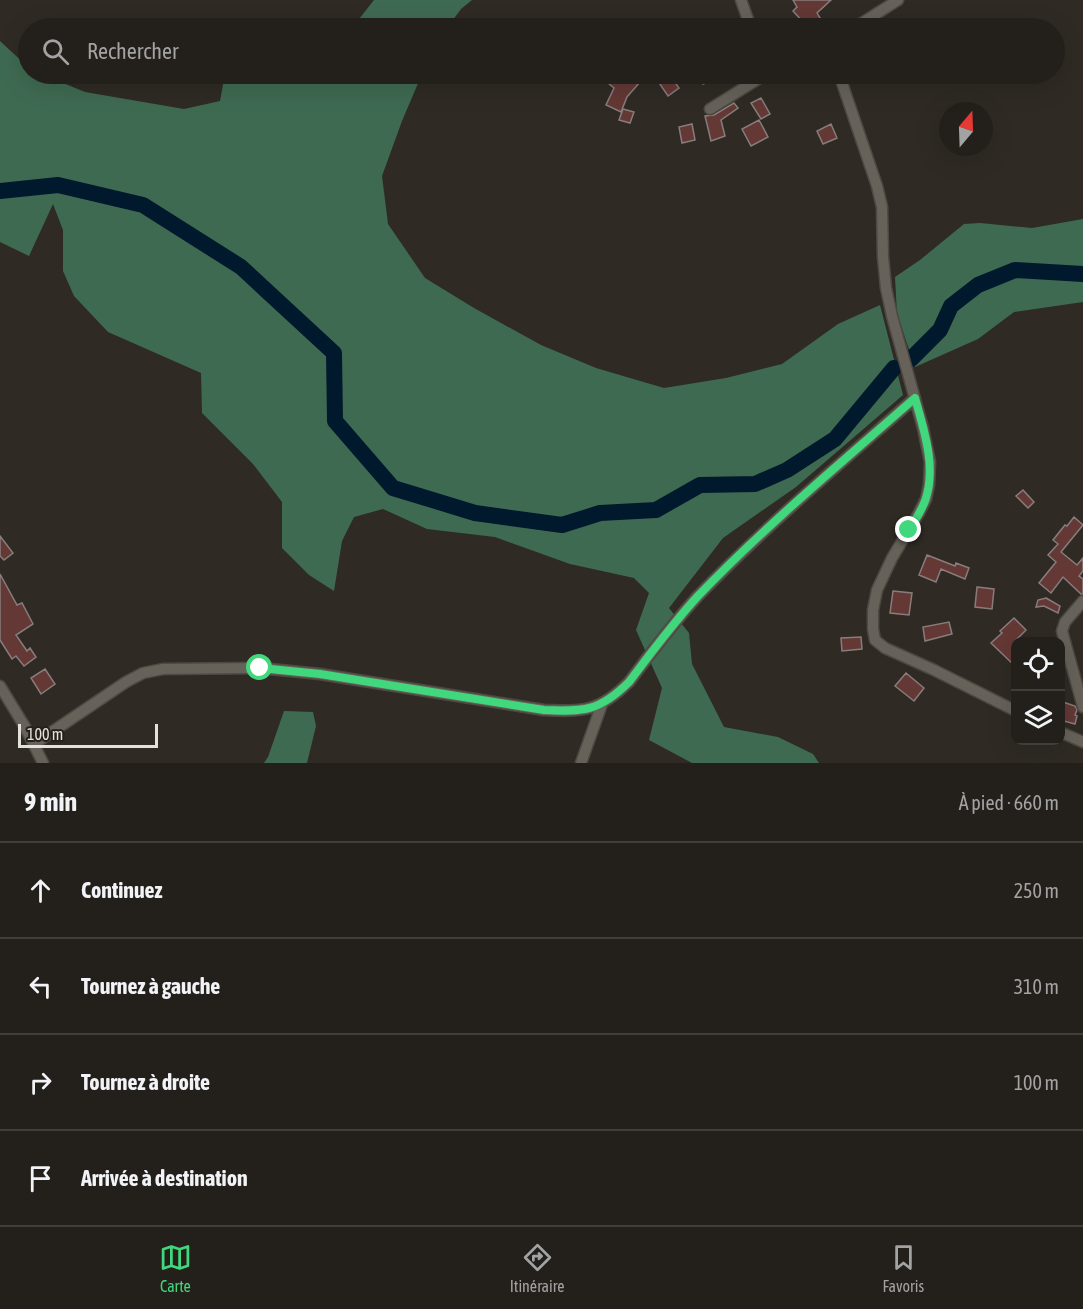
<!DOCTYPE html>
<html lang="fr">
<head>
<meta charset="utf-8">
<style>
  :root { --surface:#23201b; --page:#2f2d28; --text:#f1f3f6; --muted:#a3a3a3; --line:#403e3a; --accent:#41d77c }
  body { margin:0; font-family:"Asap Condensed",sans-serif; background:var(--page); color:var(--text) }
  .controls { position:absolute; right:18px; bottom:18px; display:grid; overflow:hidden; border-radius:12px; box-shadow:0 6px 24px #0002 }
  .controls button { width:54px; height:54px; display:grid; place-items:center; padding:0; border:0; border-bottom:2px solid var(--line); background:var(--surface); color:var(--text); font:30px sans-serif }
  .compass { position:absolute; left:939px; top:102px; width:54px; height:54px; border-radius:50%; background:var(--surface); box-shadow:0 6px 24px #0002; rotate:19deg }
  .scale { position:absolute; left:18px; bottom:15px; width:140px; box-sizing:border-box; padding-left:6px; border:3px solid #e4e1dd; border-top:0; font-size:16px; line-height:21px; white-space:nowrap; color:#e4e1dd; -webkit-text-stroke:4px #25211a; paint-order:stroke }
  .stop { position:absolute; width:18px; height:18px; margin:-14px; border:4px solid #41d77c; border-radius:50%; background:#fff }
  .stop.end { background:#41d77c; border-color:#fff; box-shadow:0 2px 6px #0008 }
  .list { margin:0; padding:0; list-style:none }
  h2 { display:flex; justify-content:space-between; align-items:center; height:78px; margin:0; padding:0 24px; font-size:26px }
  h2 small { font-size:20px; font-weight:400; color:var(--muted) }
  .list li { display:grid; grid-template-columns:39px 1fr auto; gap:18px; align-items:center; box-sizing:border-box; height:96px; padding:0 24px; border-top:2px solid var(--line) }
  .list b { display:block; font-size:22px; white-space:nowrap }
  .list em { font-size:20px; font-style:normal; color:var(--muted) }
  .icon { flex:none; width:33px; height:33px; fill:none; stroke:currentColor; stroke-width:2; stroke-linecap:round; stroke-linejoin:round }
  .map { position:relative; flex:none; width:1083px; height:763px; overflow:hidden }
  .search { position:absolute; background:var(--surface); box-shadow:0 6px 24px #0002; left:18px; right:18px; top:18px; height:66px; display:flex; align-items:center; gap:15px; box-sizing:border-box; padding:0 21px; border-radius:33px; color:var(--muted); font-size:22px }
  .sheet { height:462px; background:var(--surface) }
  nav { display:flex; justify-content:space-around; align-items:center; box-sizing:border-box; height:84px; border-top:2px solid var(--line); background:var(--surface); font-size:16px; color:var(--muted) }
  nav a { display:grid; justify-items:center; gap:3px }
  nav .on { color:var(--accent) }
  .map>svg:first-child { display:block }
  .forest { fill:#3f6a52 }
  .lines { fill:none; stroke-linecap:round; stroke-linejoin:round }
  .river { stroke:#01192c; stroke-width:16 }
  .building { fill:#633835; stroke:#887d7c; stroke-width:1.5 }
  .street-casing { stroke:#4c4943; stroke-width:13 }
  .street { stroke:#666159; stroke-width:10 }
  .route { stroke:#41d77c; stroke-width:8 }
</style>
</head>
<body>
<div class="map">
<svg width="1083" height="763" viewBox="0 0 1083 763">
  <rect width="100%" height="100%" fill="#2f2a24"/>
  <path class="forest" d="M374 0H472L461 9 447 28H352Z
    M0 41 28 67V74H41L85 92 184 109 220 101 225 74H422L402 121 382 176 388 224 425 278 474 308 541 345 596 368 664 388 726 378 782 364 838 324 880 305 903 395 796 487 723 538 669 608 689 633 692 664 724 727 778 737 813 754 819 763H692L649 740 662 688 636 630 649 593 634 578 570 564 495 537 427 529 383 509 354 517 342 541 334 591 309 575 282 548V502L253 464 202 413 201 373 108 332 74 296 63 271V230L53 204 29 256 0 242Z
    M1083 219V302L1014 312 978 339 915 367 897 314 895 277 920 260 964 224 980 223 1032 228Z
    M284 711 313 712 316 726 307 763H264L268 757Z"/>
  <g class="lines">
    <path class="river" d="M0 191 58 185 143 205 241 267 334 353 335 421 393 488 475 513 562 525 600 513 656 510 700 485 755 484 787 470 835 439 894 368
      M911 359 940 330 951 306 978 285 1015 270 1083 274"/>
  </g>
  <path class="building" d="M793 0H831L817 13 826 28H797L805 24 793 11 797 7Z
    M597 74H611L619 80 625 74H647L627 97 621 112 606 105 614 88Z
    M653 74H669L679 88 668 96Z
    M699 74H730V75L703 84Z
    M761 98 770 114 761 119 751 103Z
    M734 103 738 108 721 120 725 136 711 141 705 116 714 115Z
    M623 109 634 112 630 123 619 120Z
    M759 120 768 137 751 146 742 129Z
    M692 124 695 140 682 143 679 127Z
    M831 124 837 138 823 144 817 131Z
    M1023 490 1034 502 1028 508 1016 496Z
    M1074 517 1083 525 1061 552 1077 565 1083 558V571L1079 576 1083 579V594H1081L1063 577 1051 593 1039 583 1056 562 1048 555 1058 544 1053 540 1065 525 1067 526Z
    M0 536 13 553 4 560 0 556Z
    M927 555 955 566 956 563 969 568 965 579 941 569 936 582 919 575Z
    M0 574 17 605 22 603 33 624 16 635 27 651 30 648 36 657 24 666 16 656 12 659 0 640Z
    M977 587 994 589 992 609 975 607Z
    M893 591 912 593 909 615 890 613Z
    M1046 598 1060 606 1058 613 1044 606 1036 607 1038 600Z
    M1014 618 1026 630 1016 640V667L991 643 1002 633 1000 631Z
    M949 622 952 634 925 641 923 627Z
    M861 637 862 649 842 651 841 638Z
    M45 669 55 684 41 694 31 678Z
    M906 673 924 688 914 701 895 686Z
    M1060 701 1075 706 1077 710 1075 715 1077 716 1075 724 1060 720Z"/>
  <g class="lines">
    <g class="street-casing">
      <path id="street" d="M741 0 751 28
        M854 28 898 0
        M839 74 877 186 882 207 883 257 886 288 892 316 923 428 930 462 929 485 926 499 919 513 892 558 877 590 873 610V629L875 640 885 648 934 670 1016 711
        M710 109 766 74
        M1083 601 1065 622 1062 631 1083 707
        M0 686 25 727 43 763
        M1060 732 1083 742
        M34 744 126 682 143 673 163 669 260 668 320 674 544 710C584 712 600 711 629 682 651 653 673 623 698 596 766 526 841 463 915 398
        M581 763 602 704"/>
    </g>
    <use href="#street" class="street"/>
  </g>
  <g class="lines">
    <path class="route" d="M260 668 320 674 544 710C584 712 600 711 629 682 651 653 673 623 698 596 765 526 841 463 915 398 924 430 937 468 925 501 921 511 915 521 909 530"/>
  </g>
</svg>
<div class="controls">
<button><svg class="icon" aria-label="locate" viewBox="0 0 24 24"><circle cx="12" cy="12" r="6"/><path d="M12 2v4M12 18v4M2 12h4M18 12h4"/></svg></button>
<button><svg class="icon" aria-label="layers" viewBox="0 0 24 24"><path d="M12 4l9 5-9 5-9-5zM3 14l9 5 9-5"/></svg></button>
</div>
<svg class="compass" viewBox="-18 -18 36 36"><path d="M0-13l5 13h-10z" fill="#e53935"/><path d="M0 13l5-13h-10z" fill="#a3a3a3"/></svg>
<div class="scale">100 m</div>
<div class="stop" style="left:260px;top:668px"></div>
<div class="stop end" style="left:909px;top:530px"></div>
<div class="search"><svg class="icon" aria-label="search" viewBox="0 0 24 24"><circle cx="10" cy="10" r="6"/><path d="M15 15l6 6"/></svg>Rechercher</div>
</div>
<section class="sheet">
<h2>9 min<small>À pied · 660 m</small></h2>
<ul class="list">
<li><svg class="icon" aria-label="ahead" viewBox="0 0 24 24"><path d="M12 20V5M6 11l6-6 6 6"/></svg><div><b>Continuez</b></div><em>250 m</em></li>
<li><svg class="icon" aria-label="left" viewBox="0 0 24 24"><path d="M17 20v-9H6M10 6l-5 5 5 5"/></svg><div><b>Tournez à gauche</b></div><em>310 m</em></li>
<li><svg class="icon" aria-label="right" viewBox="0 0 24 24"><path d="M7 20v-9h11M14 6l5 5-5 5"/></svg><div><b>Tournez à droite</b></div><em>100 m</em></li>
<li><svg class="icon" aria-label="arrive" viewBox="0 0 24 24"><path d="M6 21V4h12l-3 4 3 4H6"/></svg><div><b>Arrivée à destination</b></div></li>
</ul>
</section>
<nav>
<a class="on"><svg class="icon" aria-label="map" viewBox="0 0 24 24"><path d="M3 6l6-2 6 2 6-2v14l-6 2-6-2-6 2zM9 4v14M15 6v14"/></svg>Carte</a>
<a><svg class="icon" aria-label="directions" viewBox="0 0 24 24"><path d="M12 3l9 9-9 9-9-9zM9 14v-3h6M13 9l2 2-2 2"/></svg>Itinéraire</a>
<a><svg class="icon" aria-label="saved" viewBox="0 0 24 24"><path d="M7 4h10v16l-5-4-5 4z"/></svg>Favoris</a>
</nav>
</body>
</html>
